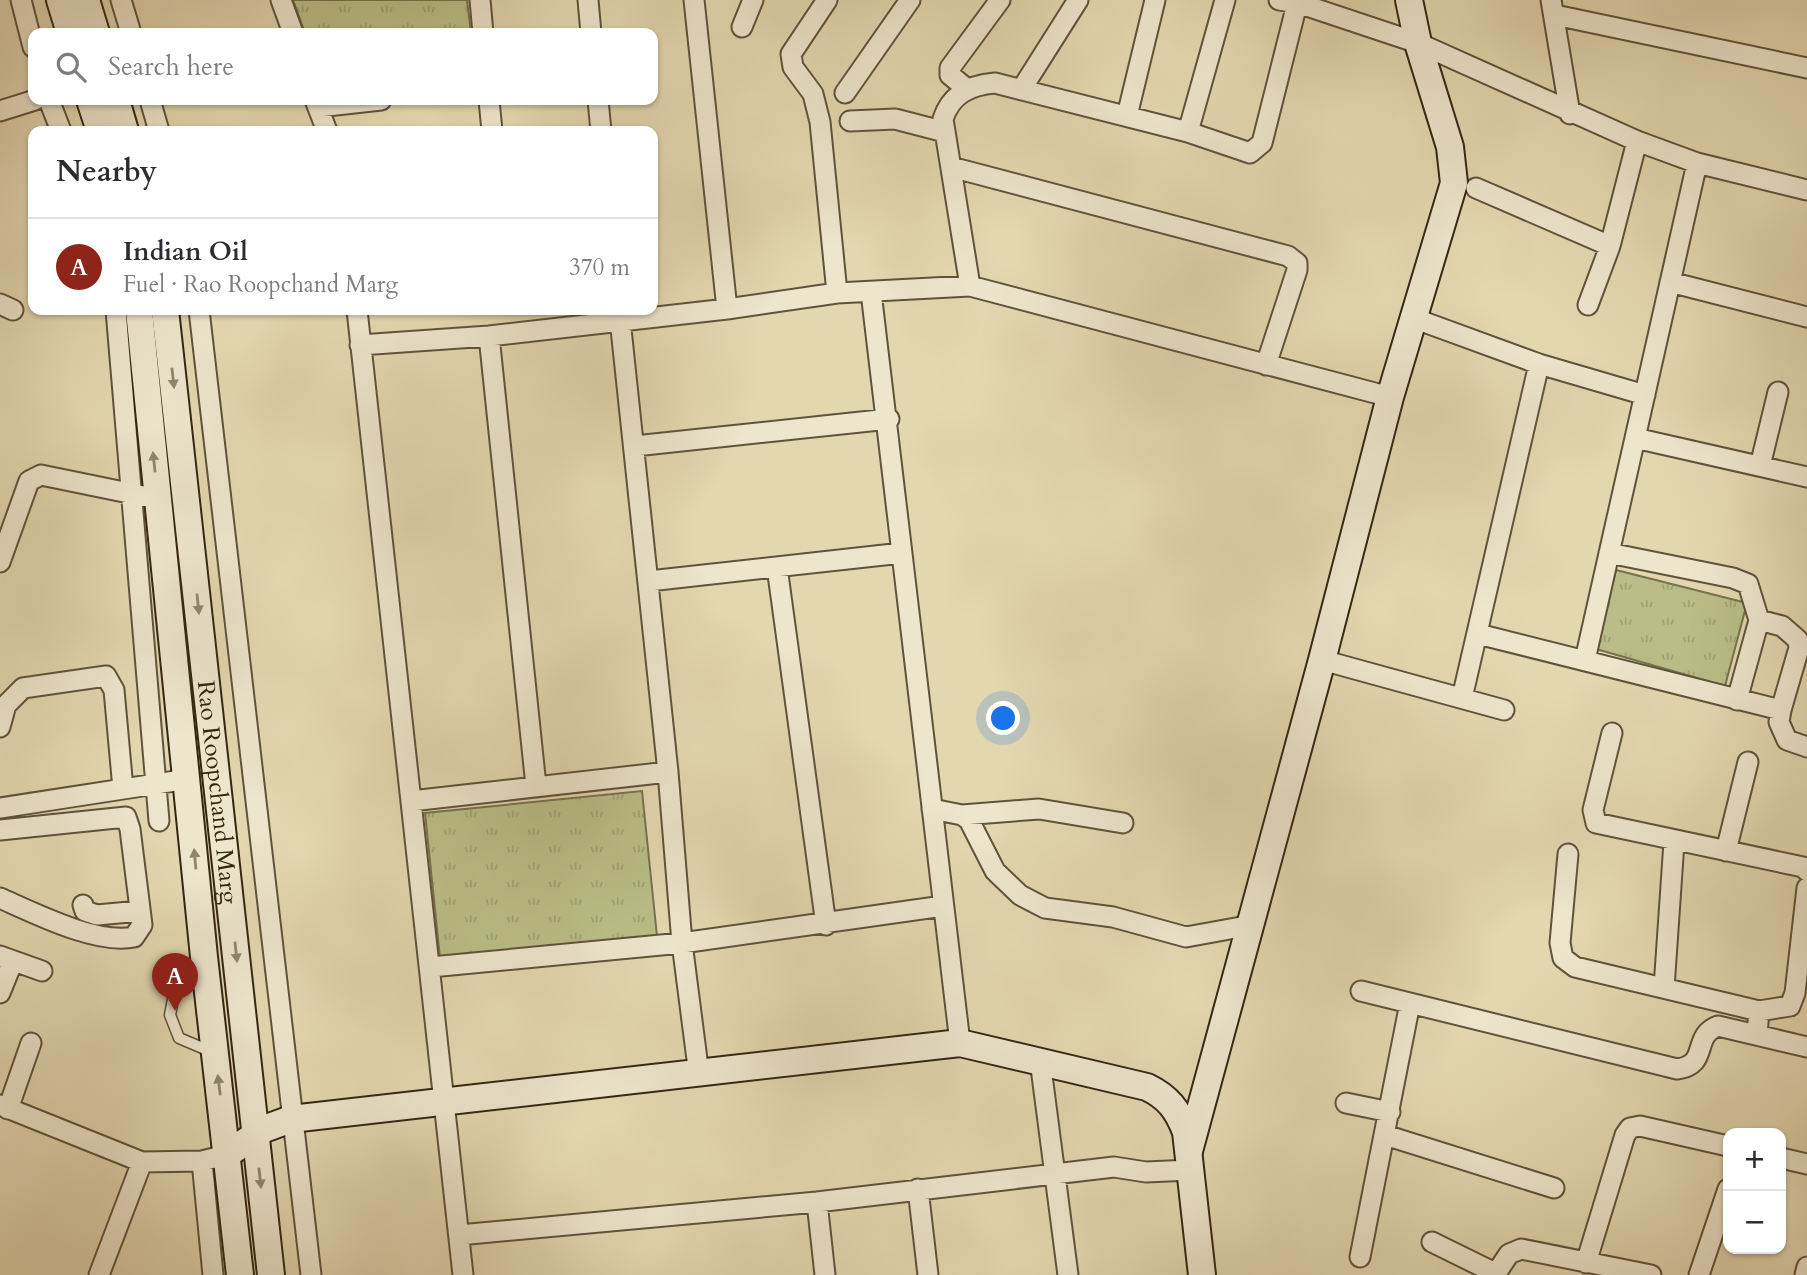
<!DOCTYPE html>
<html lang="en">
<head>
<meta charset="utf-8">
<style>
  :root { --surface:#fff; --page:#f2f2f3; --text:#2b2b33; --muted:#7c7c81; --line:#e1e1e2; --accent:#8f2418 }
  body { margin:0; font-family:Cardo,serif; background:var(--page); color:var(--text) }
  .controls { position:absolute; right:21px; bottom:21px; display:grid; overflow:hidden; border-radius:14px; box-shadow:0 2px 5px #0004 }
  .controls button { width:63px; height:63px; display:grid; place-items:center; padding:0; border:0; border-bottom:2px solid var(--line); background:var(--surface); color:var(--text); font:35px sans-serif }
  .you { position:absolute; left:1004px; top:719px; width:24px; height:24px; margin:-18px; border:5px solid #fff; border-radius:50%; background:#1a73e8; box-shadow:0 0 0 10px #1a73e833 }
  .badge { display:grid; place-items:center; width:46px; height:46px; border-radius:50%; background:var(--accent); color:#fff; font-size:23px; font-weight:700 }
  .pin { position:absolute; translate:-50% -58px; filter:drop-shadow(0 2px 4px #0008) }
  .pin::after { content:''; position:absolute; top:37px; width:24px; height:21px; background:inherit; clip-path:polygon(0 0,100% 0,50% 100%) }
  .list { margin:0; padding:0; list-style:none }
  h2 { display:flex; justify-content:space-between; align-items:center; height:91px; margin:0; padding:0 28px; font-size:30px }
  h2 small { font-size:23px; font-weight:400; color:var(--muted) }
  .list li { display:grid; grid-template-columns:46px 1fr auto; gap:21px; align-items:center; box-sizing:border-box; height:98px; padding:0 28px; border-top:2px solid var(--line) }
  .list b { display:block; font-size:26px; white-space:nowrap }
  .list p { margin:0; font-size:23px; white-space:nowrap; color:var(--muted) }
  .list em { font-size:23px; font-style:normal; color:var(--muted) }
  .icon { flex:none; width:38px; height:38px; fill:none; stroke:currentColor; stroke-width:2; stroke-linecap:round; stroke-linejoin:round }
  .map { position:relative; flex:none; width:1807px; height:1275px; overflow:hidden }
  .search { position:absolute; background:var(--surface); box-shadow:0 2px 5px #0004; left:28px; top:28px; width:630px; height:77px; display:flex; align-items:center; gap:18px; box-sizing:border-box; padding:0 24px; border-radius:14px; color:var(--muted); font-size:26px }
  .panel { position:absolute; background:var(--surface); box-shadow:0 2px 5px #0004; left:28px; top:126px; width:630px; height:189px; border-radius:14px }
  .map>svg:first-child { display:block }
  .park { fill:url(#park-tufts); stroke:#77724e; stroke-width:2 }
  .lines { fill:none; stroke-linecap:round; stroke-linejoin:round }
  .lane-casing { stroke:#60533b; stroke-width:13 }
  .street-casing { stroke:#60533b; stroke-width:23 }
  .secondary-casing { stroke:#342714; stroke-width:30 }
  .lane { stroke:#ede5cc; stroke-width:10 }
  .street { stroke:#ede5cc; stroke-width:19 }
  .secondary { stroke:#ede5cc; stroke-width:26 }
  .oneway { fill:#908670 }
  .labels { text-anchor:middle; stroke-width:6; stroke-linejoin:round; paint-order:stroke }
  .street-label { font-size:24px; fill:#342714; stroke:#ede5cc }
</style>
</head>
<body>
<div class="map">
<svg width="1807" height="1275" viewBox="0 0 1807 1275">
  <defs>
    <pattern id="park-tufts" width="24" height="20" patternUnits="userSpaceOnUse" patternTransform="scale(1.75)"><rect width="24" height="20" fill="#babd87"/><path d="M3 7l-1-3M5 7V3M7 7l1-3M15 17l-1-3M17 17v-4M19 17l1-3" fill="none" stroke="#a0a274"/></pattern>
  </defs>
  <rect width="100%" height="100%" fill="#e3d7b0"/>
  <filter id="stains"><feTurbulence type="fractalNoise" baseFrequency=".00286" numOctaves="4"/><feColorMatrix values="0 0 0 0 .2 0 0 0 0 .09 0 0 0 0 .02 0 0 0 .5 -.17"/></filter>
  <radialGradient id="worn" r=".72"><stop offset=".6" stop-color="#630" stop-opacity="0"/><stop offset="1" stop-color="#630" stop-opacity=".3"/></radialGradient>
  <path class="park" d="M293 0H467L471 33H305Z
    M1616 570 1747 603 1725 686 1596 649Z
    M642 791 657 936 440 958 425 813Z"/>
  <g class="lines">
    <g class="lane-casing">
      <path id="lane" d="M203 974 174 994 170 1015 179 1038 212 1052"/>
    </g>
    <g class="street-casing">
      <path id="street" d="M21 0 33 47
        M121 0 131 33
        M281 0 293 33
        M480 0 483 33
        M588 0 591 33
        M694 0 727 309
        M827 0 791 54 793 67 813 94 820 122 837 293
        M1279 0 1298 3 1418 43 1637 141 1697 163 1807 190
        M1551 0 1570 114
        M1555 15 1807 68
        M742 27 753 0
        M967 89 950 75V68L1000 0
        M1021 90 1078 0
        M845 93 910 0
        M49 100 61 131
        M150 100 159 131
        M315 100 327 131
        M489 100 492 131
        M598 100 601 131
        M318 107 381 100
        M0 111 35 100
        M1127 116 1155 0
        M850 121 895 119 945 132
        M1188 132 1225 0
        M951 167 1288 256 1297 263V270L1266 365
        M1476 188 1610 246 1637 141
        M1670 282 1807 317
        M970 286 943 119C951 94 970 85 995 83L1188 132 1250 153 1262 143 1298 0
        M871 292 960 1043
        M0 304 13 310
        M1588 305 1610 246
        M116 310 159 821
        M199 310 311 1275
        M357 310 463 1275
        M619 310 668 772 682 943 699 1075
        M1413 318 1539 364 1645 395
        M489 336 536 786
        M360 345 489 336 727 309 837 293 970 286 1390 397
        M1635 438 1807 477
        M635 446 889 419
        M1760 466 1778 392
        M1609 553 1733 578 1748 584 1759 620 1737 700
        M0 562 29 481 41 475 158 499
        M777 567 826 925
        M649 581 902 553
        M1759 620 1782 626 1798 640 1799 648 1781 710 1779 722 1787 740 1807 747
        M1478 634 1781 710
        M1322 660 1504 710
        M1585 660 1697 163
        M1462 698 1539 364
        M0 727 6 705 23 688 106 676 114 690 123 789
        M1612 733 1593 810 1596 823 1803 867 1807 871
        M411 801 668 772
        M0 808 188 779
        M932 809 962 815 969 820 995 871 1020 895 1045 908 1113 917 1186 937 1252 925
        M962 815 1039 809 1123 823
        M0 830 126 817 130 829 142 925 134 937C97 945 34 913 0 898
        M1726 851 1748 762
        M1568 854 1560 943 1563 958 1575 967 1759 1011 1757 1035
        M83 905 85 911 97 915 140 911
        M0 956 42 971
        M431 967 682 943 943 906
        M1664 988 1674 842
        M1361 991 1677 1069C1710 1065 1691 1036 1718 1026L1807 1047
        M0 993 13 961
        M1759 1011 1790 1006 1795 993 1807 888
        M1040 1060 1068 1275
        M1346 1103 1390 1112
        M0 1105 142 1162 202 1161 226 1155
        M8 1109 31 1043
        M1385 1135 1554 1188
        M1781 1158 1807 1164
        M202 1161 213 1275
        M918 1189 928 1275
        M817 1202 825 1275
        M459 1235 817 1202 1114 1167 1146 1172 1191 1170
        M1432 1242 1495 1273
        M1360 1257 1410 1003
        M1586 1263 1625 1135 1630 1128 1640 1126 1728 1146
        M99 1275 142 1162
        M1495 1275 1509 1254 1521 1249 1651 1275
        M1699 1275 1728 1189
        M1805 1275 1807 1267"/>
    </g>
    <g class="secondary-casing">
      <g id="secondary">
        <path d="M60 0 70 33"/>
        <path d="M86 0 96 33"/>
        <path d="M90 100 100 131"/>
        <path d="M116 100 125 131"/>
        <path d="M139 310 204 957 240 1275"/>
        <path id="s1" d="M165 310 271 1275"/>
        <path d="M1189 1151 1322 660 1390 397 1454 183 1450 147 1418 43 1409 0"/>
        <path d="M226 1155 264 1129 291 1119 960 1043 1147 1087C1168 1097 1178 1110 1186 1132L1202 1275"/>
      </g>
    </g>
    <use href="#lane" class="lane"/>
    <use href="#street" class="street"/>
    <use href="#secondary" class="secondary"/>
  </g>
  <defs><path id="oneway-solid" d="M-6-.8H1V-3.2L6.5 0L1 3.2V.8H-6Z" transform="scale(1.75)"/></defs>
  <g class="oneway">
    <use href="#oneway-solid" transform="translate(173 378) rotate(84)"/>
    <use href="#oneway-solid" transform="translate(154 462) rotate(-96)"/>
    <use href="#oneway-solid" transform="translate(198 604) rotate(84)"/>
    <use href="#oneway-solid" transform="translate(195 859) rotate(-95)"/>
    <use href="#oneway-solid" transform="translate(236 952) rotate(84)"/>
    <use href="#oneway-solid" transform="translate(219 1085) rotate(-97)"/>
    <use href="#oneway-solid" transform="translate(260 1178) rotate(84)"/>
  </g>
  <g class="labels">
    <g class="street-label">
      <text dy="8" stroke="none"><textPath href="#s1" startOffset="485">Rao Roopchand Marg</textPath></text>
    </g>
  </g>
  <rect width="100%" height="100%" filter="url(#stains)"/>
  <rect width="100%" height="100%" fill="url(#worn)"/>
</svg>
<div class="controls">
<button>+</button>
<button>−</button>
</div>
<div class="you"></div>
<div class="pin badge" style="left:175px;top:1011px">A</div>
<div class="search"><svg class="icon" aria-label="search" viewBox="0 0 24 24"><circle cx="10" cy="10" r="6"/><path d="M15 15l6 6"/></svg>Search here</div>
<section class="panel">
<h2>Nearby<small></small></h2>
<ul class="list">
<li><span class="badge">A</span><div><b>Indian Oil</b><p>Fuel · Rao Roopchand Marg</p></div><em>370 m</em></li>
</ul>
</section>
</div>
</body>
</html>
